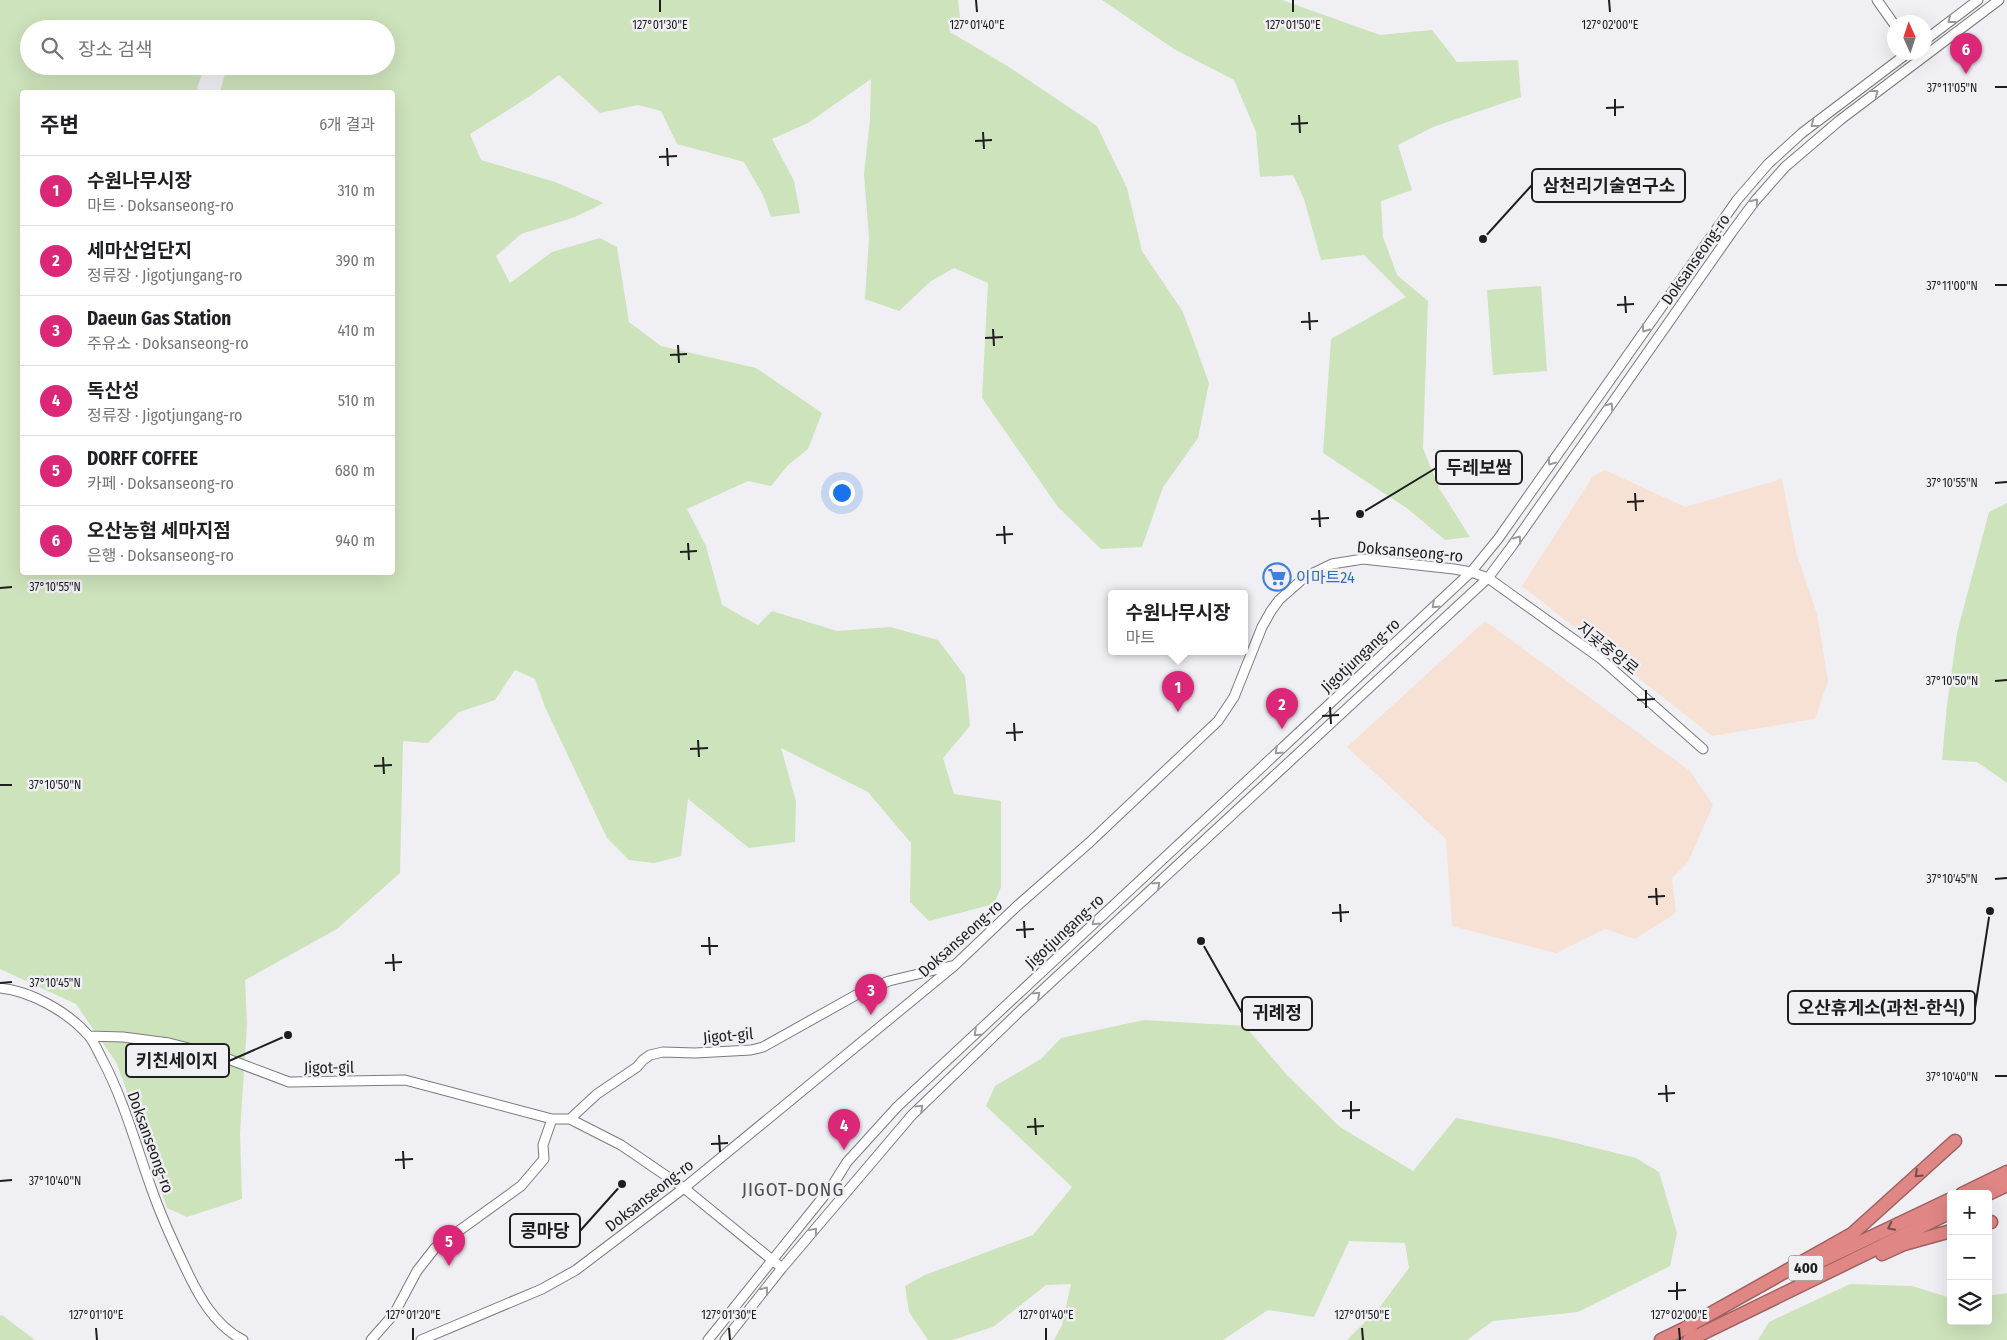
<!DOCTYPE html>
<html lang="ko">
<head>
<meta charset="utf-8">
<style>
  :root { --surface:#fff; --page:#f2f2f2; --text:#202124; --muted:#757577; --line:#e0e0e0; --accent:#db2777 }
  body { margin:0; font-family:"Fira Sans Condensed","Noto Sans KR",sans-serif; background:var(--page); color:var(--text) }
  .controls { position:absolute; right:15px; bottom:15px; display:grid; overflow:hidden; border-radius:5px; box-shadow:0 5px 20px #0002 }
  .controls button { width:45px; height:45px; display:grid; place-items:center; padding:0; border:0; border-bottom:1px solid var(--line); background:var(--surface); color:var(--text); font:25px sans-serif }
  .compass { position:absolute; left:1887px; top:15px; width:45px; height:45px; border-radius:50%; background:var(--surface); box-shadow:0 5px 20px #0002; rotate:357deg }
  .you { position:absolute; left:841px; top:492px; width:18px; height:18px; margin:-12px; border:4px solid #fff; border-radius:50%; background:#1a73e8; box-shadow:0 0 0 8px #1a73e833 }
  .badge { display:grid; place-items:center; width:32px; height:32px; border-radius:50%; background:var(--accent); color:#fff; font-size:16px; font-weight:700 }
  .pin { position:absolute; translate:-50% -41px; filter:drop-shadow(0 1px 2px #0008) }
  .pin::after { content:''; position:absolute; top:26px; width:18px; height:15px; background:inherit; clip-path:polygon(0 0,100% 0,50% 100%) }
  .popup { position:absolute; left:1108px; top:590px; width:140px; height:65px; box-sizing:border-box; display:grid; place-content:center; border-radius:5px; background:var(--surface); filter:drop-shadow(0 1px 4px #0005); font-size:16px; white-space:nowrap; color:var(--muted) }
  .popup b { font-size:19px; color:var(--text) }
  .popup::after { content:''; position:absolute; left:50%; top:100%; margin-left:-10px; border:10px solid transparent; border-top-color:var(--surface) }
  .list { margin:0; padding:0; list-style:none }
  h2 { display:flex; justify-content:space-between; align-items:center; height:65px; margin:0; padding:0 20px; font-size:21px }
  h2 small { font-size:16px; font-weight:400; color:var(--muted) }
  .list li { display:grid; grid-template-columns:32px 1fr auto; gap:15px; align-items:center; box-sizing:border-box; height:70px; padding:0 20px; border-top:1px solid var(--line) }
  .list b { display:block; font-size:19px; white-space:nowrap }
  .list p { margin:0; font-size:16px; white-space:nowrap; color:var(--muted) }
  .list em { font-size:16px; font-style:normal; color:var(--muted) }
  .icon { flex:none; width:28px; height:28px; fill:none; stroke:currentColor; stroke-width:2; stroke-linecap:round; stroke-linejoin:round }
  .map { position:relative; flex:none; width:2007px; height:1340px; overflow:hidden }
  .search { position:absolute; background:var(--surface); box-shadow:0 5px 20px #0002; left:20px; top:20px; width:375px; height:55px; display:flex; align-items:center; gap:12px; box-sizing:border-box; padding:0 18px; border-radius:28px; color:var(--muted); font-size:19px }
  .panel { position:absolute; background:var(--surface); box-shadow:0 5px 20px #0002; left:20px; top:90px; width:375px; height:485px; border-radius:5px }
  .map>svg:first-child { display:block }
  .industrial { fill:#f7e1d4 }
  .green { fill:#cde3bb; fill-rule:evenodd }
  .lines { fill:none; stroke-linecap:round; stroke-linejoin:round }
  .minor-casing { stroke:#7b7b7e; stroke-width:11 }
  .highway-casing { stroke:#9c6261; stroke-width:15 }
  .minor { stroke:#fff; stroke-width:9 }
  .highway { stroke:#e08684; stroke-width:12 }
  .oneway { stroke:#9a9a9a }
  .oneway2 { stroke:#754d4c }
  .ticks { fill:none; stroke:#1e1e1f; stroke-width:2 }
  .labels { text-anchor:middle; stroke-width:5; stroke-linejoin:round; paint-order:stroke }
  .shield { fill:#f0eff3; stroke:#5d5d5f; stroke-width:1 }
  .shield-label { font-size:15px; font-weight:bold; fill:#1e1e1f }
  .street-label { font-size:16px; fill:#1e1e1f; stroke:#f0eff3 }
  .shop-label { font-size:16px; fill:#366cbe; stroke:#f0eff3; text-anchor:start }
  .quarter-label { font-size:19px; letter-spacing:1px; fill:#4e4d50; stroke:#f0eff3 }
  .ticks-label { font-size:12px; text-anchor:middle; fill:#1e1e1f; stroke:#f0eff3; stroke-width:5; stroke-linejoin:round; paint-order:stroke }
  .leader { fill:none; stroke:#1e1e1f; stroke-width:2 }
  .callout-dot { fill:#1e1e1f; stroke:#f0eff3; stroke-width:2 }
  .callout { fill:#f0eff3; stroke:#1e1e1f; stroke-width:2 }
  .callout-label { font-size:18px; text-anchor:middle; font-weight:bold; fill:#1e1e1f }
</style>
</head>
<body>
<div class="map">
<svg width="2007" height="1340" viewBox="0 0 2007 1340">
  <rect width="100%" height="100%" fill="#f0eff3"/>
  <path class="industrial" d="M1605 470 1685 507 1782 479 1796 552 1817 614 1828 681 1815 719 1712 736 1522 586 1593 476Z
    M1485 621 1690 771 1713 805 1688 862 1672 878 1676 913 1635 939 1605 929 1556 953 1452 926 1446 839 1347 747Z"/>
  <path class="green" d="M0 0H958L961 26 950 32 1009 67 1097 126 1127 188 1142 251 1183 312 1209 383 1198 438 1163 487 1142 547 1101 549 1058 507 982 398 988 283 954 268 931 281 899 311 865 299 869 238 864 174 870 120 871 79 808 123 772 139 794 181 800 213 771 217 763 195 744 162 677 144 661 111 638 105 600 113 559 75 530 96 470 134 481 160 555 182 604 203 575 217 521 234 496 256 510 283 552 252 600 238 617 247 629 322 661 346 756 368 822 413 808 449 788 465 771 486 748 481 687 509 706 546 722 605 758 625 772 611 837 631 890 627 938 640 965 676 970 726 943 758 954 794 1001 801V887L994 904 929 921 910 902 911 843 868 792 781 748 796 801 795 842 749 848 688 799 681 856 654 863 629 860 607 838 545 707 535 679 515 670 495 700 459 712 428 743 403 741 400 873 337 929 245 980 247 1024 240 1133 242 1199 187 1217 167 1208 141 1129 116 1062 76 1004 0 969ZM29 29H386V66H227L220 92H392V572H22V92H199L197 88 204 68 29 66Z
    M1102 0H1282L1380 35 1432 30 1457 62 1518 60 1521 97 1433 127 1398 145 1412 190 1381 201 1383 237 1397 275 1428 301 1423 448 1439 488 1470 537 1445 540 1408 509 1323 453 1331 339 1406 297 1364 255 1321 260 1304 199 1293 175 1260 177 1256 132 1234 80 1174 49Z
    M1541 286 1547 371 1493 375 1487 290Z
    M2007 503V783L1977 762 1942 760 1947 705 1957 633 1989 512Z
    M1144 1020 1245 1026 1287 1075 1340 1127 1413 1171 1456 1118 1555 1138 1636 1158 1659 1172 1677 1233 1670 1266 1578 1312 1493 1321 1467 1340H1347L1379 1308 1409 1268 1405 1243 1349 1241 1314 1317 1268 1310 1223 1340H1054L1062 1325 1071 1284 1046 1285 993 1327 952 1340H928L909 1312 905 1286 925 1275 1033 1235 1072 1187 986 1106 995 1086 1041 1059 1061 1038Z
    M1850 1284 1912 1286 1951 1298V1321H1988V1296L2007 1293V1340H1758L1769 1322Z
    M2 1315 35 1340H0V1316Z"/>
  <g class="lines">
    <g class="minor-casing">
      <path id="minor" d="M1877 0 1894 24
        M1924 41 1978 0
        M0 988C31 991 68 1012 89 1036 94 1042 98 1051 102 1059 124 1100 136 1146 152 1190 161 1216 173 1242 185 1267 198 1295 214 1325 243 1340
        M89 1036 123 1037 169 1043 220 1056 289 1082 405 1080 552 1119H570L621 1145 684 1188 782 1268
        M570 1119 597 1094 637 1067 643 1060 650 1055 663 1052 695 1053 751 1050 763 1047 856 995 889 981 951 966
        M371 1340 394 1314 417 1271 435 1248 521 1186 544 1159 543 1145 552 1119
        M421 1340 542 1289 576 1270 684 1188 954 966 1017 906 1090 842 1218 721 1234 697 1262 627 1271 611 1279 600 1305 577 1332 564 1363 559 1454 569 1471 572 1488 578 1600 658 1703 749
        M708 1340 832 1186 847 1162 897 1107 1471 572 1498 539 1737 200 1768 164 1802 133 1909 52
        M725 1340 782 1268 912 1115 1021 1010 1488 578 1512 546 1732 232 1755 201 1785 167 1840 120 1999 0"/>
    </g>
    <g class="highway-casing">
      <path id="highway" d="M1962 1194 2007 1172
        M1988 1194 2007 1185
        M1988 1223 1991 1222
        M1882 1254 1904 1244 1951 1231
        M1806 1268 1951 1199
        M1685 1328 1852 1234 1955 1141
        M1661 1340 1692 1325
        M1689 1340 1951 1212"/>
    </g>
    <use href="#minor" class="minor"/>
    <use href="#highway" class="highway"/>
  </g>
  <defs><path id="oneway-chevron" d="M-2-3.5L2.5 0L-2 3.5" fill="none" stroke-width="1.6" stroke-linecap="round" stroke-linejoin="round" transform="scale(1.25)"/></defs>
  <g class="oneway">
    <use href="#oneway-chevron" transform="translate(1951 20) rotate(143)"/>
    <use href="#oneway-chevron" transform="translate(1875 93) rotate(-37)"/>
    <use href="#oneway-chevron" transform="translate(1814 124) rotate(143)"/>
    <use href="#oneway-chevron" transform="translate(1755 202) rotate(-51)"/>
    <use href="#oneway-chevron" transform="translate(1645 329) rotate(125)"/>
    <use href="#oneway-chevron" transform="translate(1610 406) rotate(-55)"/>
    <use href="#oneway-chevron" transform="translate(1551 462) rotate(125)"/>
    <use href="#oneway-chevron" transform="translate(1518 539) rotate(-55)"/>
    <use href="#oneway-chevron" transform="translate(1435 605) rotate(137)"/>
    <use href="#oneway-chevron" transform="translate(1278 751) rotate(137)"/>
    <use href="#oneway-chevron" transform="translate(1157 885) rotate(-43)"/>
    <use href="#oneway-chevron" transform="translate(1095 922) rotate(137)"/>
    <use href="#oneway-chevron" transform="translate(1037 995) rotate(-43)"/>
    <use href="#oneway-chevron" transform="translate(977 1033) rotate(137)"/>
    <use href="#oneway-chevron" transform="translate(920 1108) rotate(-43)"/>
    <use href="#oneway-chevron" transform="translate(814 1231) rotate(-50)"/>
    <use href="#oneway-chevron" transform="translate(765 1290) rotate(-52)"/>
  </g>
  <g class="oneway2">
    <use href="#oneway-chevron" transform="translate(1918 1174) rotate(137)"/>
    <use href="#oneway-chevron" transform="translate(1891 1227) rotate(154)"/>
  </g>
  <path class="ticks" d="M660 0V12M976 0 977 12M1293 0V12M1609 0 1610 12M1995 87H2007M1615 99V116M1606 108 1624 107M1299 115 1300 133M1291 124 1308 123M983 132 984 149M975 141 992 140M667 148 668 166M659 157 677 156M1995 285H2007M1625 296 1626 313M1617 305 1634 304M1309 312 1310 330M1301 322 1318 321M993 329 994 346M985 338 1003 337M678 345 679 363M670 355 687 354M1995 483 2007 482M1635 493 1636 511M1627 502 1644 501M1319 510 1320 527M1311 519 1329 518M1004 526 1005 544M996 535 1013 534M688 543 689 560M680 552 697 551M0 588 12 587M1995 681 2007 680M1646 690V708M1637 700 1655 699M1330 707 1331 724M1322 716 1339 715M1014 723 1015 741M1006 733 1023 732M698 740 699 757M690 749 708 748M383 757 384 774M374 766 392 765M0 785H12M1995 879 2007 878M1656 888 1657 905M1648 897 1665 896M1340 904 1341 922M1332 913 1349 912M1024 921 1025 938M1016 930 1034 929M709 937 710 955M701 946H718M393 954 394 971M385 963 402 962M0 983 12 982M1995 1076H2007M1666 1085 1667 1102M1658 1094 1675 1093M1351 1101V1119M1342 1111 1360 1110M1035 1118 1036 1135M1027 1127 1044 1126M719 1135 720 1152M711 1144 728 1143M403 1151 404 1169M395 1160 413 1159M0 1181 12 1180M1677 1282V1300M1668 1291 1686 1290M96 1328 97 1340M413 1328V1340M729 1328 730 1340M1046 1328V1340M1362 1328 1363 1340M1679 1328 1680 1340"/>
  <defs>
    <g id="supermarket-ring" transform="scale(1.4375)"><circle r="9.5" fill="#f0eff3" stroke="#3f7fe0" stroke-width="1.5"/><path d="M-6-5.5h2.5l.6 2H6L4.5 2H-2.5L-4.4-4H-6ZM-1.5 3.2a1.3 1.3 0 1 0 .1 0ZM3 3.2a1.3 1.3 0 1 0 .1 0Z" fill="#3f7fe0"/></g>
  </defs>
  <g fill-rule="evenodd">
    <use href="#supermarket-ring" x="1277" y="577"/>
  </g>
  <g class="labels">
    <rect class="shield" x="1788.5" y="1255.5" width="35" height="25" rx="4"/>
    <g class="shield-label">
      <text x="1806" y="1273">400</text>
    </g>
    <g class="street-label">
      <text transform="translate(1695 259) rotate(-55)" y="6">Doksanseong-ro</text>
      <text transform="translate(1410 551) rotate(5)" y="6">Doksanseong-ro</text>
      <text transform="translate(1608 648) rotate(39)" y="6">지곶중앙로</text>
      <text transform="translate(1360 655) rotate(-43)" y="6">Jigotjungang-ro</text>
      <text transform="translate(1064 931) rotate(-43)" y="6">Jigotjungang-ro</text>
      <text transform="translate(960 938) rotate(-42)" y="6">Doksanseong-ro</text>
      <text transform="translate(728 1035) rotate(-5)" y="6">Jigot-gil</text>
      <text transform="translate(329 1067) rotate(-1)" y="6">Jigot-gil</text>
      <text transform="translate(151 1142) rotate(70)" y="6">Doksanseong-ro</text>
      <text transform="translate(649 1195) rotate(-38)" y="6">Doksanseong-ro</text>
    </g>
    <g class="shop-label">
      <text x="1296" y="583">이마트24</text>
    </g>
    <g class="quarter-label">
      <text x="793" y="1196">JIGOT-DONG</text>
    </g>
  </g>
  <g class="ticks-label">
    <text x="660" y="29">127°01'30"E</text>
    <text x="977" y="29">127°01'40"E</text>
    <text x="1293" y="29">127°01'50"E</text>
    <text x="1610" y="29">127°02'00"E</text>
    <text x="1952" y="92">37°11'05"N</text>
    <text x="1952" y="290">37°11'00"N</text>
    <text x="1952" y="487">37°10'55"N</text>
    <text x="55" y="591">37°10'55"N</text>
    <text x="1952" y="685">37°10'50"N</text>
    <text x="55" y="789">37°10'50"N</text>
    <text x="1952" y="883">37°10'45"N</text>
    <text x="55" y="987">37°10'45"N</text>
    <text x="1952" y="1081">37°10'40"N</text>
    <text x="55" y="1185">37°10'40"N</text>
    <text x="96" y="1319">127°01'10"E</text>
    <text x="413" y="1319">127°01'20"E</text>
    <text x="729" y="1319">127°01'30"E</text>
    <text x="1046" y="1319">127°01'40"E</text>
    <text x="1362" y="1319">127°01'50"E</text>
    <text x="1679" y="1319">127°02'00"E</text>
  </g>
  <path class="leader" d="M1483 239L1532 185M1360 514L1436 468M1990 911L1975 1008M1201 941L1242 1013M288 1035L229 1061M622 1184L580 1231"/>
  <g class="callout-dot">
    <circle cx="1483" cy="239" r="5"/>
    <circle cx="1360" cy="514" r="5"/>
    <circle cx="1990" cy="911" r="5"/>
    <circle cx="1201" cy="941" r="5"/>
    <circle cx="288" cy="1035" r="5"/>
    <circle cx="622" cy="1184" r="5"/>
  </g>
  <g class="callout">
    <rect x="1532" y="169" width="153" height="33" rx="5"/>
    <rect x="1436" y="451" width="86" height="33" rx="5"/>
    <rect x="1788" y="991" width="187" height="33" rx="5"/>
    <rect x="1242" y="997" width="70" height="33" rx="5"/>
    <rect x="126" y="1044" width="103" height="33" rx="5"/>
    <rect x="510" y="1214" width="70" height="33" rx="5"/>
  </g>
  <g class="callout-label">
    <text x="1609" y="192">삼천리기술연구소</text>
    <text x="1479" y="474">두레보쌈</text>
    <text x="1881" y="1014">오산휴게소(과천-한식)</text>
    <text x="1277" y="1019">귀례정</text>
    <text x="177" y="1067">키친세이지</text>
    <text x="545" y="1237">콩마당</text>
  </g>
</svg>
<div class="controls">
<button>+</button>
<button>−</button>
<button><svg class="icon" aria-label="layers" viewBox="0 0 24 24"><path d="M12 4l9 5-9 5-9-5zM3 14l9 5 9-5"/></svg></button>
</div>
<svg class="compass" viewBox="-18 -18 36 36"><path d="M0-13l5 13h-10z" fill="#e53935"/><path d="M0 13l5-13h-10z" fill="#757577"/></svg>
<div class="you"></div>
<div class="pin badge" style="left:1178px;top:712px">1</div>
<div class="popup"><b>수원나무시장</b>마트</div>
<div class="pin badge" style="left:1282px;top:729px">2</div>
<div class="pin badge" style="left:871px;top:1015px">3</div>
<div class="pin badge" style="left:844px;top:1150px">4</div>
<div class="pin badge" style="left:449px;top:1266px">5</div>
<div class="pin badge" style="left:1966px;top:74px">6</div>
<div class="search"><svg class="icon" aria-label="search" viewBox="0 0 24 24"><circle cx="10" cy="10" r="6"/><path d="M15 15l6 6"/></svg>장소 검색</div>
<section class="panel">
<h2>주변<small>6개 결과</small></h2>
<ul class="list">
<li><span class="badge">1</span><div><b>수원나무시장</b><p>마트 · Doksanseong-ro</p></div><em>310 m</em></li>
<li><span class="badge">2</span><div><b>세마산업단지</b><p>정류장 · Jigotjungang-ro</p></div><em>390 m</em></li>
<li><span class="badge">3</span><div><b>Daeun Gas Station</b><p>주유소 · Doksanseong-ro</p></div><em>410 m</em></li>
<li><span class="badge">4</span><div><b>독산성</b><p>정류장 · Jigotjungang-ro</p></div><em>510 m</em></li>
<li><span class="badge">5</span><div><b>DORFF COFFEE</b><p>카페 · Doksanseong-ro</p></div><em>680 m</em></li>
<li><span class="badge">6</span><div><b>오산농협 세마지점</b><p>은행 · Doksanseong-ro</p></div><em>940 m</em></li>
</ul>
</section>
</div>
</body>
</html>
